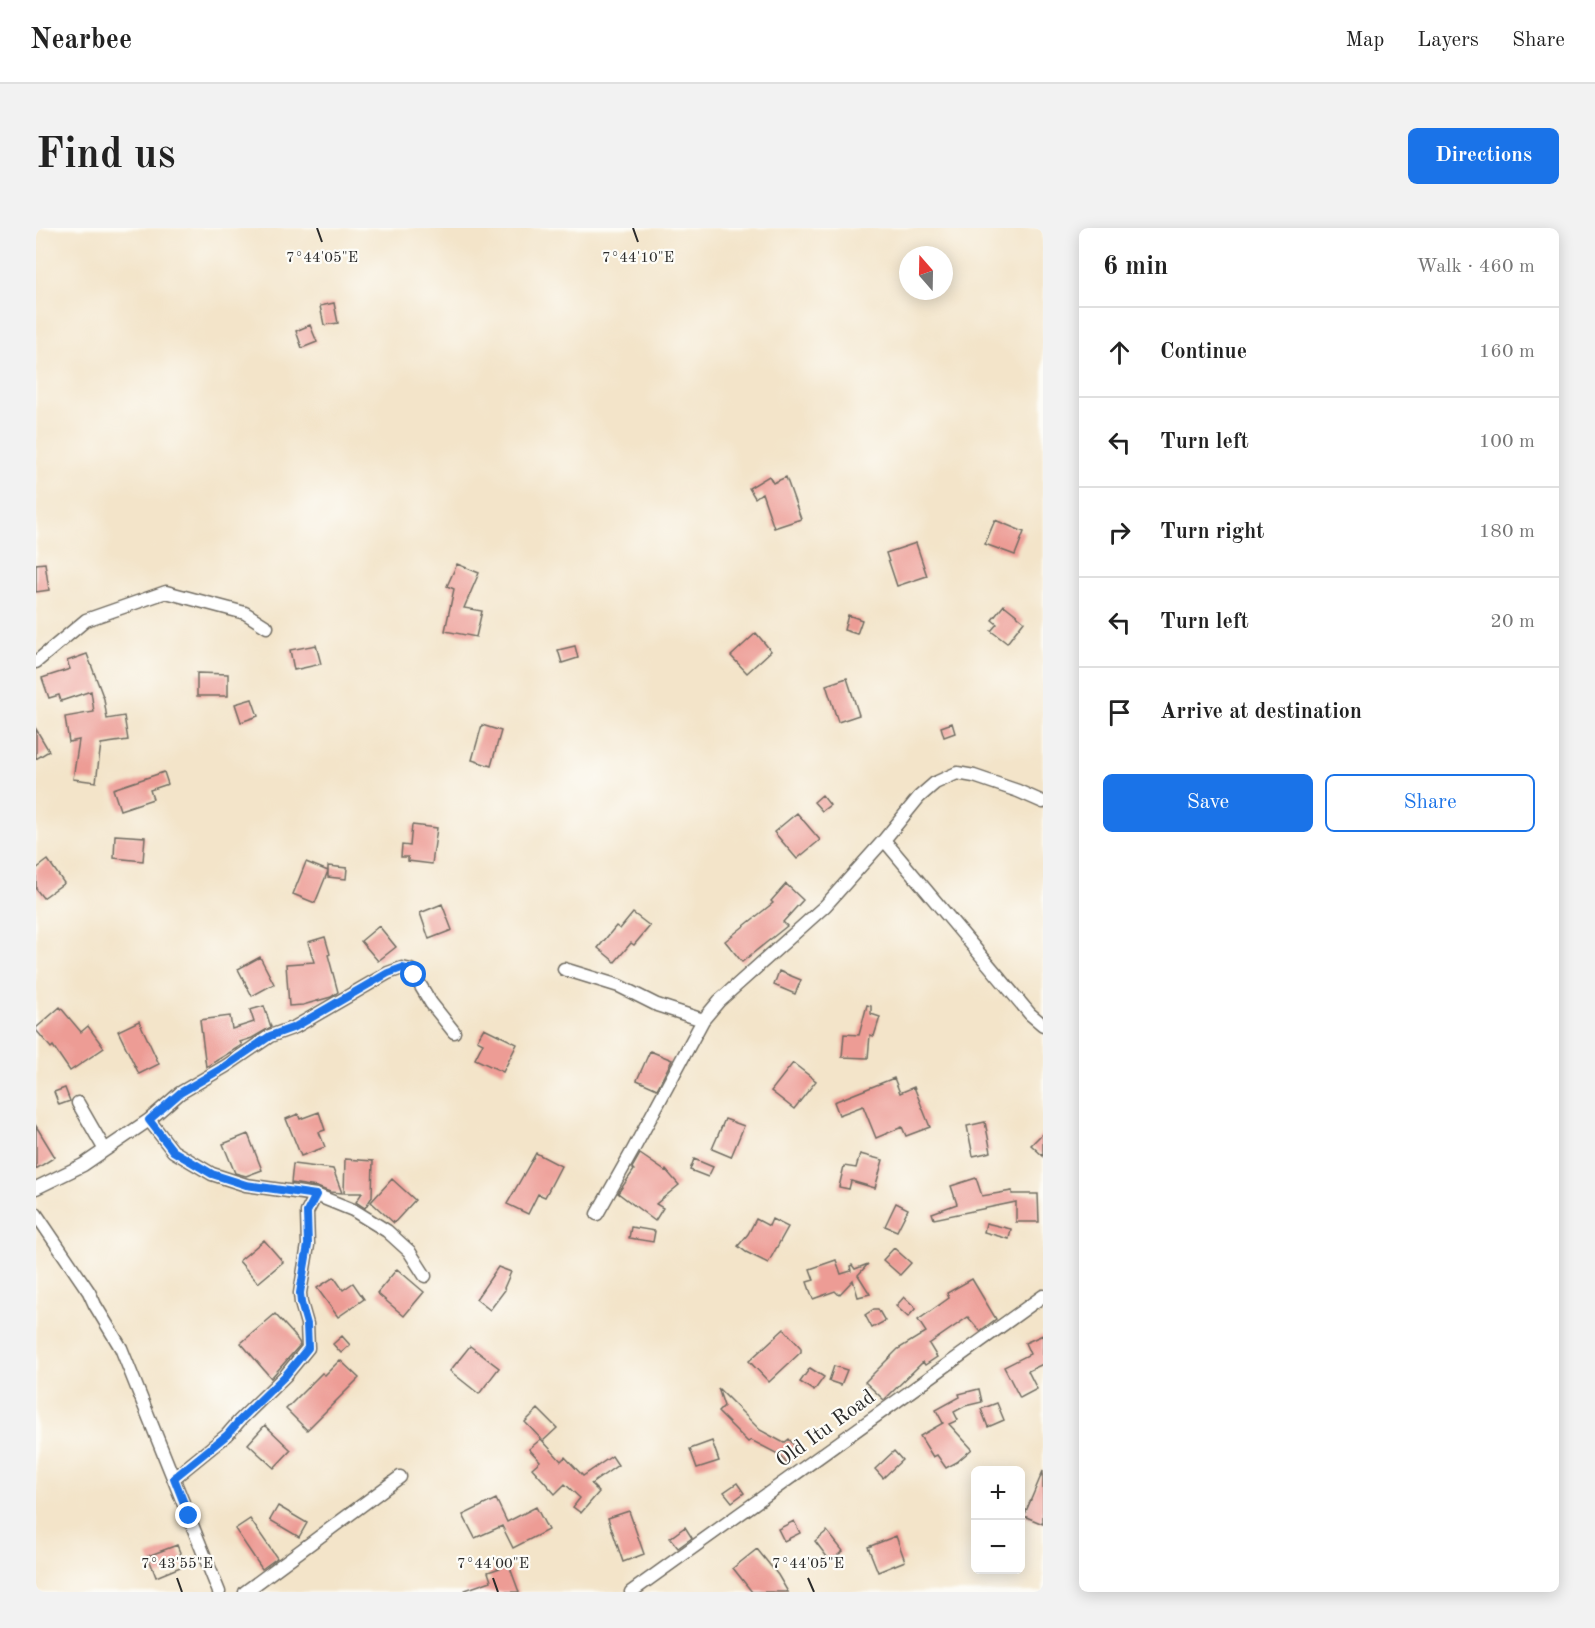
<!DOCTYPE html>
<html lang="en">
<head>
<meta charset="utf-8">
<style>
  :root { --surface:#fff; --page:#f2f2f2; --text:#222; --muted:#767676; --line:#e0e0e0; --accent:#1a73e8 }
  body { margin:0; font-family:"Old Standard TT",serif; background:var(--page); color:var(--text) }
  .controls { position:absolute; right:18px; bottom:18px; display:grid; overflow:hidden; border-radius:9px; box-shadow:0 3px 15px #0003 }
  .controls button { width:54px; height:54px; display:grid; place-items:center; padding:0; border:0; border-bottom:2px solid var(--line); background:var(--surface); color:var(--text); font:30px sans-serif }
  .compass { position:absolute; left:863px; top:18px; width:54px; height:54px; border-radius:50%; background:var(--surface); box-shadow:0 3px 15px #0003; rotate:340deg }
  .stop { position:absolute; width:18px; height:18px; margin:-14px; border:4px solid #1a73e8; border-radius:50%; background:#fff }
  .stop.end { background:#1a73e8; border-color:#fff; box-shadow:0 2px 6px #0008 }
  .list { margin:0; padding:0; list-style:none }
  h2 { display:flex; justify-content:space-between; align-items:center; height:78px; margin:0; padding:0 24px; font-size:26px }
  h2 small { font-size:20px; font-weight:400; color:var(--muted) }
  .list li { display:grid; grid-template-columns:39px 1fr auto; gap:18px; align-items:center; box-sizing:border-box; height:90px; padding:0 24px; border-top:2px solid var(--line) }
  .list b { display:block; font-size:22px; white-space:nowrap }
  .list em { font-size:20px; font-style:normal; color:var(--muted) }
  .actions { display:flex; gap:12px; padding:18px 24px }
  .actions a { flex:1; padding:14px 0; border:2px solid var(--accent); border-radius:9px; text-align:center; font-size:21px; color:var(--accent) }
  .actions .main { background:var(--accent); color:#fff }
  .icon { flex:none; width:33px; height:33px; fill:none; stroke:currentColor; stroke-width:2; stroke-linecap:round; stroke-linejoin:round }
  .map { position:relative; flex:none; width:1007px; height:1364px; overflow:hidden; border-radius:9px }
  header { display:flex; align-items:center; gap:36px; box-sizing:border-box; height:84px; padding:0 30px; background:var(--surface); border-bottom:2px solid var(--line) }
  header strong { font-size:28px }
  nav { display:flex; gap:33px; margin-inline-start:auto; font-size:21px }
  .intro { display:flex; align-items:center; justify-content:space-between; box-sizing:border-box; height:144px; padding:0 36px }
  h1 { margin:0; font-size:42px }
  .button { padding:15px 27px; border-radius:9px; background:var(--accent); color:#fff; font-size:21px; font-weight:700 }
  main { display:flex; gap:36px; padding:0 36px }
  aside { flex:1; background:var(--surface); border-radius:9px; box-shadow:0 3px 15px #0003 }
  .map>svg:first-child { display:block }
  .building { fill:#ed9c95 }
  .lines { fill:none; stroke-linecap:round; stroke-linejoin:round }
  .minor-casing { stroke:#716c62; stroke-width:15 }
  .minor { stroke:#fff; stroke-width:12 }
  .route { stroke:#1a73e8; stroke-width:8 }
  .ticks { fill:none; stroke:#2b2b2b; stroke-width:2 }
  .labels { text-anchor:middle; stroke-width:4.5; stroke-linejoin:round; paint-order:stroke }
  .street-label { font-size:21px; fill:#2b2b2b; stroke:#fdfcf7 }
  .ticks-label { font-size:15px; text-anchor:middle; fill:#2b2b2b; stroke:#fdfcf7; stroke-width:4.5; stroke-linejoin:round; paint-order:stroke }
</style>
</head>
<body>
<header>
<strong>Nearbee</strong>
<nav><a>Map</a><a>Layers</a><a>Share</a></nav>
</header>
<div class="intro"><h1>Find us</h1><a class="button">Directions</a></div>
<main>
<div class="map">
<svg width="1007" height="1364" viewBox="0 0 1007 1364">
  <rect width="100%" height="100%" fill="#fdfcf7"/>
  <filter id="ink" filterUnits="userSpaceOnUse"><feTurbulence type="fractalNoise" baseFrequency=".0167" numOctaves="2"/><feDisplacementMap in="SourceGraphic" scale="12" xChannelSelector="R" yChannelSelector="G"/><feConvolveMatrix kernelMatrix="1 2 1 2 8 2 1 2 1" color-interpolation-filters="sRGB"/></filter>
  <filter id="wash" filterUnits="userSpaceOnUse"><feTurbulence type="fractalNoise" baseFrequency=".008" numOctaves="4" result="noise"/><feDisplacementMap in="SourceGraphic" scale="24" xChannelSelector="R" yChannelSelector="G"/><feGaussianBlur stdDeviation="1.35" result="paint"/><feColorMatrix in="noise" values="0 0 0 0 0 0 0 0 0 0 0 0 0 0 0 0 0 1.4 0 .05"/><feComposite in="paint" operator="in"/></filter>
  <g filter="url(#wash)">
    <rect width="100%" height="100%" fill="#f3e4c9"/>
    <g id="blocks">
      <path class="building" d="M298 75 302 95 288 97 284 78Z
        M274 97 281 114 266 120 260 103Z
        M733 248 737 255 750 249 765 291 738 300 726 265 719 270 713 260Z
        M959 292 988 304 979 327 949 316Z
        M880 315 891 348 861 358 850 325Z
        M9 335 13 362 0 364V336Z
        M421 336 443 345 428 380 446 383 440 409 409 403 418 361 411 358Z
        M968 377 988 393 971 415 955 403 961 396 956 392Z
        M812 387 826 392 821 406 808 402Z
        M720 405 735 423 711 445 695 428Z
        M280 417 285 436 258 442 254 422Z
        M539 418 542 430 526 435 522 422Z
        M51 426 68 471 71 491 88 488 92 512 65 516 60 554 37 551 43 512 33 514 29 489 58 484 55 463 25 473 23 467 13 470 6 450 34 441 31 433Z
        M161 445 192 446V468H161Z
        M811 450 823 487 802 494 790 457Z
        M216 471 222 488 205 494 199 476Z
        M916 495 919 505 908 509 905 499Z
        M446 497 465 503 455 538 436 532Z
        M0 501 13 523 0 531Z
        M128 544 132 556 114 562 117 571 84 582 77 561Z
        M786 567 794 577 786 583 778 574Z
        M761 585 784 612 761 631 738 604Z
        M376 597 401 600 396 636 372 633V629H365L366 617 374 618Z
        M79 607 109 609 107 633 78 630Z
        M12 632 28 655 7 670 0 661V641Z
        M270 634 292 643 279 675 257 666Z
        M292 638 311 640 310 651 292 649Z
        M750 656 767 672 747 694 751 698 706 734 689 713 737 675 735 673Z
        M406 676 416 702 393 711 384 685Z
        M597 685 614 698 598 717 595 715 579 734 562 720 580 698 584 701Z
        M343 698 360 719 342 733 325 713Z
        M289 709 294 726 292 727 302 764 295 769 267 777 253 778 250 736 278 734 272 714Z
        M224 729 238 756 216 768 202 741Z
        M743 743 765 752 759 766 738 757Z
        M831 777 835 778V786L844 789 838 808 834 807 832 830 806 829 808 806 823 807Z
        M228 778 235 799 216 810 204 814 206 817 170 839 164 792 194 788 196 801 218 794 214 782Z
        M24 779 45 804 52 798 68 820 34 843 17 818 15 820 0 802V800Z
        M103 793 123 836 103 846 82 803Z
        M448 800 481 816 467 844 439 831 447 815 441 812Z
        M614 823 636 832 621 861 601 852Z
        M757 835 780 853 758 881 735 863Z
        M858 850 864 865 878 859 894 899 870 908 866 899 840 910 827 878 803 887 798 874Z
        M29 860 34 873 23 877 18 864Z
        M283 884 289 902 283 904 289 919 265 928 250 891 262 886 264 891Z
        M689 891 708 898 695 929 676 921Z
        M949 894 955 924 937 928 931 898Z
        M0 898 19 929 0 941Z
        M1007 905V928L995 917Z
        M212 906 226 942 210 948 199 945 187 916Z
        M500 925 525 938 509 969 502 966 492 986 471 976Z
        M604 926 629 943 630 942 643 957 620 976 627 980 619 993 582 965 598 942 596 940Z
        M824 926 847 932 839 960 815 953 813 961 803 959 808 938 820 940Z
        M309 931 337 933 336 969 329 980 320 974 326 965H308Z
        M658 931 677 939 672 949 654 942Z
        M257 936 297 941 306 965 294 964 281 959 255 955Z
        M940 950 946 968 976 963V966H1002L1003 994H980V974L898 991 896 985 921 976 915 958Z
        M356 951 379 972 358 995 335 974Z
        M860 975 872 981 861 1003 849 998Z
        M720 991 733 998 736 991 752 999 732 1035 710 1024 702 1018 712 1006Z
        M950 995 975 1001 973 1011 948 1004Z
        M595 999 619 1003 617 1014 593 1010Z
        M228 1012 247 1034 222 1055 203 1033Z
        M858 1020 875 1035 864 1047 847 1032Z
        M800 1032 805 1046 815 1043 814 1038 816 1037 819 1041 832 1036 822 1047 834 1066 822 1069 817 1052 803 1067 799 1063 777 1071 771 1054 778 1052 774 1041Z
        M462 1039 475 1044 468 1060 469 1062 454 1082 440 1071Z
        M361 1041 388 1064 368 1088 341 1065Z
        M298 1049 307 1062 317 1055 328 1071 302 1089 281 1060Z
        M936 1051 960 1091 944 1103 932 1089 893 1116 901 1129 889 1137 887 1134 848 1172 829 1154 862 1121 890 1104 882 1092 913 1070 911 1065Z
        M868 1069 880 1080 872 1089 860 1078Z
        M838 1081H842L849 1093 836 1100 829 1087Z
        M239 1086 259 1108 263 1114 264 1117 235 1150 205 1115Z
        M748 1101 765 1120V1124L733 1154 713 1133Z
        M1007 1107V1136L992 1143 1001 1161 984 1170 968 1139 994 1126 989 1115Z
        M306 1108 314 1117 305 1125 297 1116Z
        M434 1118 463 1140 443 1166 414 1143Z
        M304 1132 323 1150 271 1202 250 1181 286 1145 289 1147Z
        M798 1138 811 1142 805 1157 793 1153Z
        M774 1140 788 1149 778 1163 764 1154Z
        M682 1160 724 1202 748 1215 753 1211 764 1225 751 1236 744 1227 715 1212 712 1214 682 1184 688 1178Z
        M943 1161 946 1174 929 1178 918 1184 922 1192 913 1196 936 1221 921 1234 910 1240 901 1227 897 1229 884 1208 907 1195 900 1182 924 1169 923 1166Z
        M961 1175 968 1192 952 1199 945 1181Z
        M502 1181 521 1200 507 1213 489 1194Z
        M229 1197 255 1222 238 1240 212 1216Z
        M505 1211 525 1233 529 1229 547 1248 576 1228 582 1237 555 1256 563 1264 545 1285 537 1279 544 1270 529 1256 519 1266 496 1240 504 1233 493 1221Z
        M676 1213 683 1233 661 1240 654 1221Z
        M858 1223 866 1232 847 1250 839 1241Z
        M1007 1243V1296L988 1288Z
        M701 1255 708 1265 696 1274 688 1264Z
        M460 1271 471 1294 500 1279 512 1302 477 1320 466 1298 439 1310 427 1287Z
        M242 1278 271 1295 263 1309 234 1292Z
        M593 1283 608 1326 587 1334 572 1290Z
        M214 1291 241 1330 226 1341 199 1301Z
        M758 1293 764 1305 748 1313 742 1301Z
        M649 1299 656 1310 642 1320 634 1310Z
        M791 1303 807 1323 794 1333 779 1313Z
        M860 1308 869 1333 842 1344 832 1319Z
        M141 1317 149 1337 120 1349 112 1328Z
        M721 1321 742 1347 752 1364H716L697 1340Z
        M473 1337 483 1364H429V1362L455 1353 452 1344Z"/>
    </g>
  </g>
  <g filter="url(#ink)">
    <use href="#blocks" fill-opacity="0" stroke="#716c62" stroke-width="1.5"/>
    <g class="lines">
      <g class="minor-casing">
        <path id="minor" d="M0 434 50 392 130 364 209 385 231 399
          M848 612 994 786 1007 797
          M528 741 583 758 621 777 667 792
          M42 875 69 922
          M113 892 137 923 176 946 210 957 280 967 317 982 351 1003 373 1023 389 1048
          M0 960 47 937 113 892 144 865 190 838 234 808 259 799 352 745 366 740 375 742 395 775 418 804
          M0 986 53 1064 59 1077 85 1120 183 1364
          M561 986 597 922 667 792 683 773 789 678 848 612 883 569 899 555 921 545 938 548 982 563 1007 574
          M138 1250 191 1207 204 1192 249 1148 272 1120 271 1096 265 1075 264 1065 272 1017 271 984 280 967
          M209 1364 364 1249
          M595 1364 1007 1068"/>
      </g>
      <use href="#minor" class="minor"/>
    </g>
  </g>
  <g class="lines" filter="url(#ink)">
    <path class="route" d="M153 1288 138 1250 191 1207 204 1192 249 1148 272 1120 271 1096 265 1075 264 1065 272 1017 271 984 280 967 210 957 176 946 137 923 113 892 144 865 190 838 234 808 259 799 352 745 366 740 375 742 378 747"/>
  </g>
  <path class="ticks" d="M281 0 286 14M597 0 602 14M141 1350 146 1364M457 1350 462 1364M772 1350 778 1364"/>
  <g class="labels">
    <g class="street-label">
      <text transform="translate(789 1200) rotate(-36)" y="7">Old Itu Road</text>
    </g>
  </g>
  <g class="ticks-label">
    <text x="286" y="34">7°44'05"E</text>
    <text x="602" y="34">7°44'10"E</text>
    <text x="141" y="1340">7°43'55"E</text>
    <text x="457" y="1340">7°44'00"E</text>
    <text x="772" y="1340">7°44'05"E</text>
  </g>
</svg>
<div class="controls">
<button>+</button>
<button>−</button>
</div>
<svg class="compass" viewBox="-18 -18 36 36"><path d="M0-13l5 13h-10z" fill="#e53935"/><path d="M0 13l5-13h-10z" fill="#767676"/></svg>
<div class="stop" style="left:378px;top:747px"></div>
<div class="stop end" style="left:153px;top:1288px"></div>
</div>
<aside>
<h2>6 min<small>Walk · 460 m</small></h2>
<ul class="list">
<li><svg class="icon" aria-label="ahead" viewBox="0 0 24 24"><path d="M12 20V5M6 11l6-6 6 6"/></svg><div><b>Continue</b></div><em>160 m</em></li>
<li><svg class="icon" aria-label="left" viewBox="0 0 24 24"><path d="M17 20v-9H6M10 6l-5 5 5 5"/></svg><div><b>Turn left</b></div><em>100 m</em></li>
<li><svg class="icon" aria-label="right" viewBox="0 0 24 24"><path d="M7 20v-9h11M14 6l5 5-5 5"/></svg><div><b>Turn right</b></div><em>180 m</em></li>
<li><svg class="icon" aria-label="left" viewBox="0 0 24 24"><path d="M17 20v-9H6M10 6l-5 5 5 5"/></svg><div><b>Turn left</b></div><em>20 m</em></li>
<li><svg class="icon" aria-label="arrive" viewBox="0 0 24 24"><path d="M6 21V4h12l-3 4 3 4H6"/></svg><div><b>Arrive at destination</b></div></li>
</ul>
<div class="actions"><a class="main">Save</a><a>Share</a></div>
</aside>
</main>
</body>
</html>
